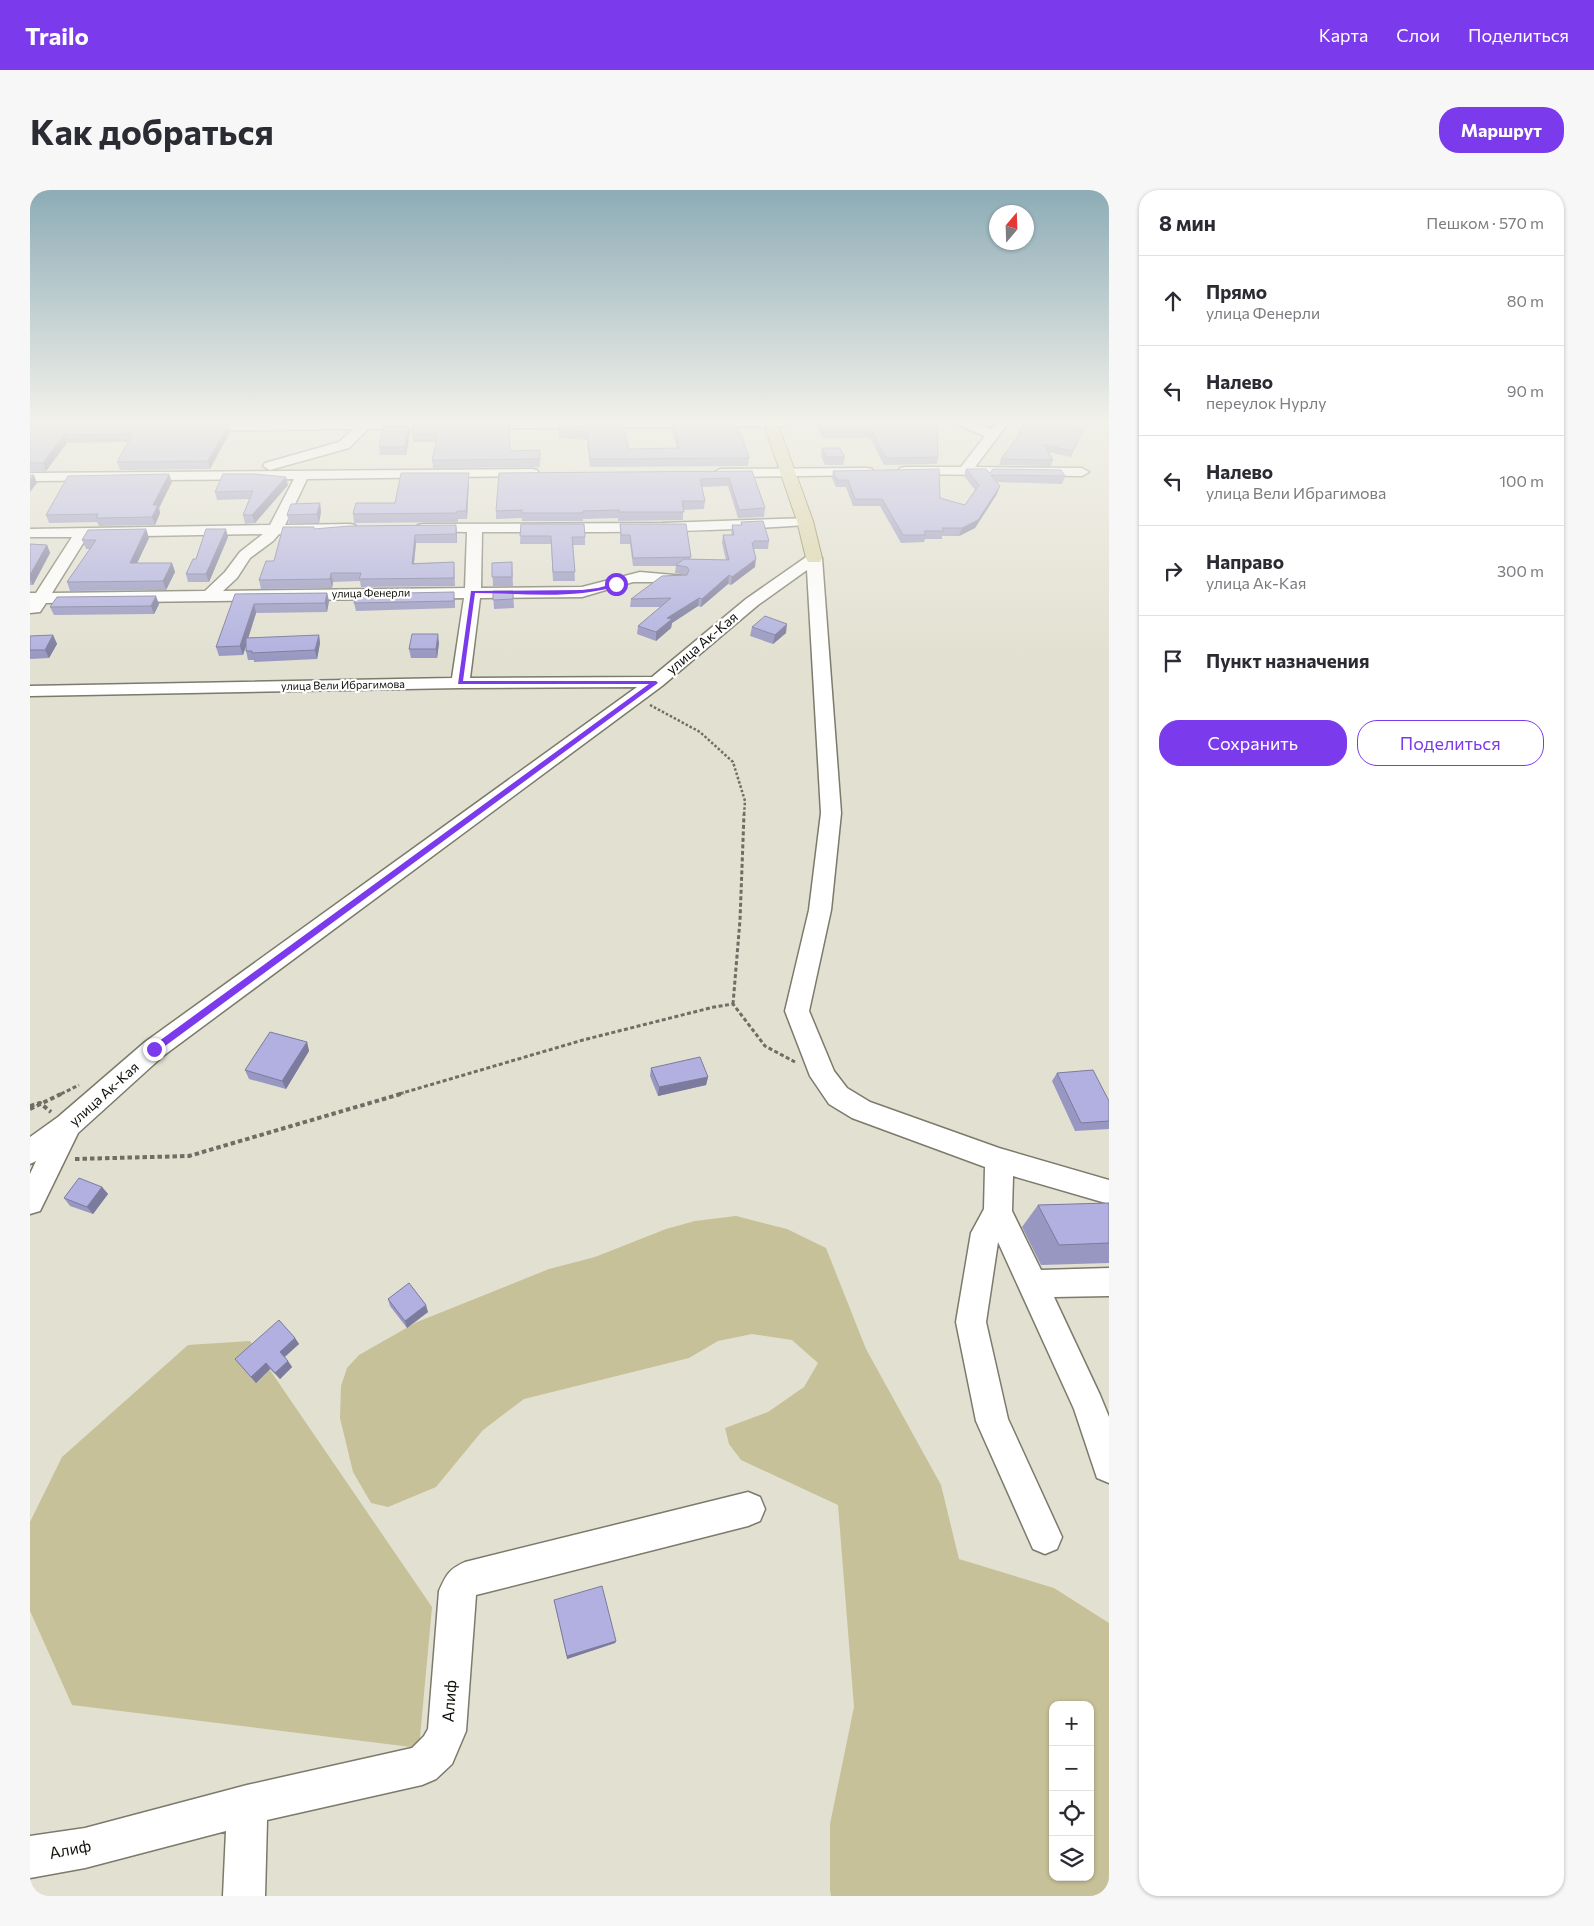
<!DOCTYPE html>
<html lang="ru">
<head>
<meta charset="utf-8">
<style>
  :root { --surface:#fff; --page:#f7f7f7; --text:#2b2b33; --muted:#7c7c81; --line:#e1e1e2; --accent:#7c3aed }
  body { margin:0; font-family:Commissioner,sans-serif; background:var(--page); color:var(--text) }
  .controls { position:absolute; right:15px; bottom:15px; display:grid; overflow:hidden; border-radius:10px; box-shadow:0 1px 4px #0004 }
  .controls button { width:45px; height:45px; display:grid; place-items:center; padding:0; border:0; border-bottom:1px solid var(--line); background:var(--surface); color:var(--text); font:25px sans-serif }
  .compass { position:absolute; left:959px; top:15px; width:45px; height:45px; border-radius:50%; background:var(--surface); box-shadow:0 1px 4px #0004; rotate:19deg }
  .stop { position:absolute; width:15px; height:15px; margin:-11px; border:4px solid #7c3aed; border-radius:50%; background:#fff }
  .stop.end { background:#7c3aed; border-color:#fff; box-shadow:0 1px 5px #0008 }
  .list { margin:0; padding:0; list-style:none }
  h2 { display:flex; justify-content:space-between; align-items:center; height:65px; margin:0; padding:0 20px; font-size:21px }
  h2 small { font-size:16px; font-weight:400; color:var(--muted) }
  .list li { display:grid; grid-template-columns:32px 1fr auto; gap:15px; align-items:center; box-sizing:border-box; height:90px; padding:0 20px; border-top:1px solid var(--line) }
  .list b { display:block; font-size:19px; white-space:nowrap }
  .list p { margin:0; font-size:16px; white-space:nowrap; color:var(--muted) }
  .list em { font-size:16px; font-style:normal; color:var(--muted) }
  .actions { display:flex; gap:10px; padding:15px 20px }
  .actions a { flex:1; padding:11px 0; border:1px solid var(--accent); border-radius:20px; text-align:center; font-size:18px; color:var(--accent) }
  .actions .main { background:var(--accent); color:#fff }
  .icon { flex:none; width:28px; height:28px; fill:none; stroke:currentColor; stroke-width:2; stroke-linecap:round; stroke-linejoin:round }
  .map { position:relative; flex:none; width:1079px; height:1706px; overflow:hidden; border-radius:20px }
  header { display:flex; align-items:center; gap:30px; box-sizing:border-box; height:70px; padding:0 25px; background:var(--accent); color:#fff }
  header strong { font-size:24px }
  nav { display:flex; gap:28px; margin-inline-start:auto; font-size:18px }
  .intro { display:flex; align-items:center; justify-content:space-between; box-sizing:border-box; height:120px; padding:0 30px }
  h1 { margin:0; font-size:35px }
  .button { padding:12px 22px; border-radius:20px; background:var(--accent); color:#fff; font-size:18px; font-weight:700 }
  main { display:flex; gap:30px; padding:0 30px }
  aside { flex:1; background:var(--surface); border-radius:20px; box-shadow:0 1px 4px #0004 }
  .map>svg:first-child { display:block }
  .green { fill:#c6c198; fill-rule:evenodd }
  .lines { fill:none; stroke-linecap:round; stroke-linejoin:round }
  .minor-casing { stroke:#7b7a6b; stroke-width:3 }
  .major-casing { stroke:#827b47; stroke-width:2 }
  .path-far2 { stroke:#6f6e64; stroke-width:2.5; stroke-dasharray:2.5 2; stroke-linecap:butt }
  .path-far1 { stroke:#6f6e64; stroke-width:3; stroke-dasharray:4 2.5; stroke-linecap:butt }
  .path { stroke:#6f6e64; stroke-width:4; stroke-dasharray:4.5 3; stroke-linecap:butt }
  .minor { fill:#fff; fill-rule:evenodd }
  .major { fill:#dad3a5; fill-rule:evenodd }
  .wall { fill:#9897c1 }
  .shaded-wall { fill:#7c7b9d }
  .building { fill:#b1b0e0; stroke:#7c7b9d }
  .route { fill:#7c3aed }
  .labels { text-anchor:middle; stroke-width:4.5; stroke-linejoin:round; paint-order:stroke }
  .far-street-label { font-size:11px; fill:#0d0d08; stroke:#fff }
  .street-label { font-size:14px; fill:#0d0d08; stroke:#fff }
  .near-street-label { font-size:16px; fill:#0d0d08; stroke:#fff }
</style>
</head>
<body>
<header>
<strong>Trailo</strong>
<nav><a>Карта</a><a>Слои</a><a>Поделиться</a></nav>
</header>
<div class="intro"><h1>Как добраться</h1><a class="button">Маршрут</a></div>
<main>
<div class="map">
<svg width="1079" height="1706" viewBox="0 0 1079 1706">
  <rect width="100%" height="100%" fill="#e2e0d0"/>
  <path class="green" d="M706 1026 757 1039 796 1058 836 1159 911 1295 929 1369 1024 1398 1079 1433V1706H801L800 1700V1634L824 1517 808 1315 711 1270 699 1254 695 1238 738 1222 774 1197 788 1173 762 1150 722 1144 688 1151 659 1168 494 1209 453 1240 406 1297 358 1317 341 1313 323 1282 310 1228 311 1196 317 1178 329 1165 387 1132 519 1079 565 1067 636 1039 665 1031ZM1023 1515H1060V1687H1023Z
    M220 1151 402 1417 389 1558 42 1515 0 1421V1332L32 1267 158 1155Z"/>
  <g class="lines">
    <g class="minor-casing">
      <path id="minor" d="M300 232H761L755 236 338 239 319 258 240 280 233 276 235 273 309 252 323 239 165 241 159 237 165 233Z
        M926 232H943L961 239 966 232H979L945 277 1052 278 1059 282 1052 286 870 284 868 281 870 278 875 277H931L955 246 928 235Z
        M837 278 842 279 844 282 842 285 690 287 683 283 690 279Z
        M502 279 507 280 509 283 507 286 277 289 255 335 320 334 325 335 327 338 325 341 249 344 243 351 220 368 207 388 193 401 435 398 437 342 388 341 386 338 388 335 393 334 632 333 780 328 782 331 780 334 775 335C667 343 560 342 452 342L451 398 552 397 610 382 655 386 657 389 655 392H603L552 407 450 408 440 488 622 487 716 409 779 365H789L792 368 811 623 801 720 779 821 804 881 817 898 840 912 969 958 1079 990V1014L983 986 982 1021 1011 1080 1079 1078V1106L1024 1107 1070 1205 1079 1227V1293L1067 1288 1044 1219 968 1052 956 1132 978 1229 1032 1347 1027 1359 1015 1364 1003 1359 946 1231 926 1132 941 1043 954 1019 955 977 822 928 799 914 780 886 755 821 779 720 791 623 777 380 728 415 632 496 133 866 48 943 10 1021 0 1024V984L6 971 0 974V947L28 927 115 852 607 497 430 498 0 506V496L422 488 434 408 16 413 10 422 0 423V403H6L42 347H0V339L240 335 264 289 0 291V283ZM233 344 210 362 195 382 175 401 22 403 57 347Z
        M718 1302 730 1307 735 1319 730 1331 718 1336 446 1405 436 1541 422 1574 406 1589 392 1595 237 1630 235 1706H193L196 1641 55 1678 0 1688V1646L55 1638 217 1595 382 1558 394 1546 398 1539 409 1401C416 1385 419 1379 435 1372Z"/>
    </g>
    <g class="major-casing">
      <path id="major" d="M733 232H747L783 331 792 368 790 372H778L776 368 767 331Z"/>
    </g>
    <path class="path-far2" d="M620 515 670 542 703 572 715 611 714 625"/>
    <path class="path-far1" d="M703 814 710 730 714 624
      M31 904 49 895
      M369 904 553 850 684 817 703 814 735 856 765 872"/>
    <path class="path" d="M0 916 10 913 21 922
      M0 919 33 903
      M45 969 159 966 374 903"/>
    <use href="#minor" class="minor"/>
    <use href="#major" class="major"/>
  </g>
  <path class="wall" d="M0 232H64L0 233Z
    M592 232 599 259 647 258 642 239 643 232 709 244 719 268 718 276 560 277 557 250 529 248V240Z
    M785 232H896V233L908 267 907 274 854 275 840 248H793Z
    M996 232H1027L1025 234 1051 245 1041 267 1018 262 1023 270 1021 276 969 275 971 269 987 247 989 241Z
    M383 233 480 261 510 260V277L403 278 402 270 406 252H383L382 244Z
    M199 234 200 242 180 279 90 280 87 272 98 252 37 253 16 281 0 282V236Z
    M380 243 376 265H350L349 257Z
    M792 258 815 267 813 275H795L791 266Z
    M936 279 960 283 1035 286 1032 294 967 292V304L945 338 929 346H912V349H895L894 352 871 353 850 316H823L816 297H806L802 288 803 281 910 308 935 315 945 300 934 286Z
    M722 281 735 318 734 327 708 328 698 296 672 297 675 311 674 319 653 320V330L588 331V328L553 329V331H492V328L466 329V321Z
    M439 291 437 329H428V332L324 333 323 324 365 313Z
    M142 292 129 318 130 323 125 335 69 336 67 332 19 333 16 325Z
    M258 295 225 333 215 334 213 325 219 309 187 310 185 302Z
    M290 313 291 322 289 333H259L257 325Z
    M711 332 739 351 738 359H724L725 377 701 395 698 394 671 417 668 416 642 433 641 438 626 451 607 444 608 436 631 417H600L601 409 656 385 645 383 646 376H603L600 354H590V334L661 367 660 369 696 370 692 353 693 345H701L702 335H711Z
    M491 334 555 347V355H543L545 391H523L521 354H490Z
    M116 339 119 348 107 373H142L145 382 136 400 40 401 37 392 60 359H56L52 350Z
    M285 339 427 343V353H386L384 373 424 372 425 396 331 397 330 391 303 392 302 398 231 399 229 390 244 371Z
    M198 347 179 392H158L156 384 166 369Z
    M0 354 17 355 20 363 3 395H0Z
    M482 372 483 396H463L462 373Z
    M463 401H483L484 418 464 419Z
    M297 403 299 411 297 422 226 423 218 448 289 445 290 453 287 469 224 472V470H218L216 461V456L213 465 189 466 186 457 205 404Z
    M425 410V418L326 421 324 413Z
    M129 414 124 424 24 425 20 417Z
    M722 437 756 443 743 454 720 446Z
    M23 445 27 454 19 468 0 469V446Z
    M409 453 407 468H381L379 459Z
    M277 852 279 861 256 899 219 889 215 880Z
    M621 878 678 887 676 895 628 906 620 886Z
    M1027 883 1079 911V939L1045 941 1022 891Z
    M72 997 78 1004 63 1024 40 1016 34 1008Z
    M1079 1013V1073L1011 1075 992 1037 1008 1015Z
    M358 1109 398 1122 377 1138 360 1116Z
    M265 1148 269 1154 255 1167 262 1177 250 1189 240 1179 226 1193 205 1169Z
    M524 1410 586 1451 585 1453 537 1469Z"/>
  <path class="shaded-wall" d="M199 234 200 242 180 279 178 271Z
    M379 236 380 243 376 265 375 257Z
    M34 245 37 253 16 281 13 273Z
    M439 283V291L437 329 436 321Z
    M139 284 142 292 129 318 130 323 125 335 122 327 123 315Z
    M4 285 7 293 0 302V290Z
    M256 287 258 295 225 333 222 325Z
    M970 296 967 304 945 338 929 346 932 338Z
    M290 313 291 322 289 333 287 324Z
    M426 335 427 343V353L426 344Z
    M116 339 119 348 103 382 100 373Z
    M196 339 198 347 179 392 176 384Z
    M385 345 386 353 383 382 382 374Z
    M17 355 20 363 3 395 0 389V385Z
    M726 369 725 377 701 395 702 387Z
    M142 373 145 382 136 400 133 391Z
    M301 383 303 392 302 398 300 389Z
    M699 385 698 394 671 417 672 409Z
    M297 403 299 411 297 422 295 413Z
    M126 406 129 414 124 424 121 416Z
    M669 408 668 416 642 433 641 438 626 451V442L637 428Z
    M224 414 226 423 213 465 210 456Z
    M757 434 756 443 743 454 745 445Z
    M408 444 409 453 407 468 406 459Z
    M23 445 27 454 19 468 15 460Z
    M289 445 290 453 287 469 285 460Z
    M277 852 279 861 256 899 252 891Z
    M678 887 676 895 628 906 629 897Z
    M72 997 78 1004 63 1024 57 1017Z
    M396 1115 398 1122 377 1138 375 1131Z
    M265 1148 269 1154 253 1168 250 1162Z
    M258 1171 262 1177 250 1189 245 1183Z
    M236 1173 240 1179 226 1193 221 1187Z
    M586 1451 585 1453 537 1469V1466Z"/>
  <path class="building" d="M479 232 480 261 510 260V269L402 270 408 244H382L383 233Z
    M529 232H592L599 259 649 258 643 232H705L709 244H711L719 268 560 269 557 242 529 240Z
    M789 232H895L894 233H907L908 267 856 268 842 241H794Z
    M996 232H1025L1024 234 1053 240 1043 261 1014 255 1023 270 971 269 992 241H989Z
    M199 234 178 271 87 272 103 244 34 245 13 273H0V236Z
    M354 236H379L375 257H349Z
    M792 258H810L815 267H797Z
    M909 279 910 308 935 315 949 295 936 279H956L960 283 963 279 1031 280 1035 286 961 285 970 296 948 330 932 338H912L914 341H894L896 345H873L852 309H825L818 290H807L803 281Z
    M722 281 735 318 709 320 699 288 670 289 675 311H652L654 322H589V320L553 321V323H492V320L466 321 469 283Z
    M371 283H439L436 321H427V323L323 324 326 313H365Z
    M139 284 123 315H128L122 327 66 328 68 324 16 325 38 286Z
    M193 284H225L256 287 222 325H213L223 301 185 302Z
    M0 285H4L0 290Z
    M290 313 287 324 257 325 261 314Z
    M733 331 739 351H724V353H722L726 369 702 387 699 385 672 409 669 408 637 428 642 429 626 442 608 436 641 408 601 409 632 386 657 385 659 380 657 377 646 375 654 369 699 370 693 345H704L702 335H712L711 332Z
    M491 334H554L555 347H542L545 382H523L521 346H490Z
    M590 334H656L661 367 603 368 600 345H591Z
    M426 335V344L385 345 382 374 424 372V388L329 389 331 383H301L300 389 229 390 236 371H244L253 337H284V339L319 336Z
    M116 339 100 373H142L133 391 37 392 66 350H52L58 340Z
    M176 339H196L176 384H156L163 369H166Z
    M0 354 17 355 0 385Z
    M482 372V387H462V373Z
    M463 401H483V409L463 410Z
    M424 402V411L324 413 326 404Z
    M297 403 295 413 224 414 210 456 186 457 205 404Z
    M126 406 121 416 20 417 27 407Z
    M735 426 757 434 745 445 722 437Z
    M382 444H408L406 459H379Z
    M23 445 15 460H0V446Z
    M289 445 285 460 222 463V461H216V448Z
    M240 842 277 852 252 891 215 880Z
    M670 867 678 887 629 897 621 878Z
    M1063 880 1079 911V931L1051 933 1027 883Z
    M49 988 72 997 57 1017 34 1008Z
    M1079 1013V1053L1029 1055 1008 1015Z
    M379 1093 396 1115 375 1131 358 1109Z
    M249 1130 265 1148 250 1162 258 1171 245 1183 236 1173 221 1187 205 1169Z
    M572 1396 586 1451 537 1466 524 1410Z"/>
  <linearGradient id="sky" x2="0" y2="1"><stop stop-color="#8dacb6"/><stop offset="0.49" stop-color="#f2f1ea"/><stop offset="1" stop-color="#f2f1ea" stop-opacity="0"/></linearGradient>
  <rect width="1079" height="471" fill="url(#sky)"/>
  <path class="route" d="M586 393 587 396C543 410 492 403 445 403L433 491H626L628 493 127 862H121V857L619 494H428L441 401 552 400 568 398Z"/>
  <g class="labels">
    <g class="far-street-label">
      <text transform="translate(341 403) rotate(-1)" y="4">улица Фенерли</text>
      <text transform="translate(313 495) rotate(-1)" y="4">улица Вели Ибрагимова</text>
    </g>
    <g class="street-label">
      <text transform="translate(672 453) rotate(-40)" y="5">улица Ак-Кая</text>
      <text transform="translate(74 904) rotate(-42)" y="5">улица Ак-Кая</text>
    </g>
    <g class="near-street-label">
      <text transform="translate(419 1511) rotate(-86)" y="6">Алиф</text>
      <text transform="translate(40 1659) rotate(-11)" y="6">Алиф</text>
    </g>
  </g>
</svg>
<div class="controls">
<button>+</button>
<button>−</button>
<button><svg class="icon" aria-label="locate" viewBox="0 0 24 24"><circle cx="12" cy="12" r="6"/><path d="M12 2v4M12 18v4M2 12h4M18 12h4"/></svg></button>
<button><svg class="icon" aria-label="layers" viewBox="0 0 24 24"><path d="M12 4l9 5-9 5-9-5zM3 14l9 5 9-5"/></svg></button>
</div>
<svg class="compass" viewBox="-18 -18 36 36"><path d="M0-13l5 13h-10z" fill="#e53935"/><path d="M0 13l5-13h-10z" fill="#7c7c81"/></svg>
<div class="stop" style="left:586px;top:394px"></div>
<div class="stop end" style="left:124px;top:859px"></div>
</div>
<aside>
<h2>8 мин<small>Пешком · 570 m</small></h2>
<ul class="list">
<li><svg class="icon" aria-label="ahead" viewBox="0 0 24 24"><path d="M12 20V5M6 11l6-6 6 6"/></svg><div><b>Прямо</b><p>улица Фенерли</p></div><em>80 m</em></li>
<li><svg class="icon" aria-label="left" viewBox="0 0 24 24"><path d="M17 20v-9H6M10 6l-5 5 5 5"/></svg><div><b>Налево</b><p>переулок Нурлу</p></div><em>90 m</em></li>
<li><svg class="icon" aria-label="left" viewBox="0 0 24 24"><path d="M17 20v-9H6M10 6l-5 5 5 5"/></svg><div><b>Налево</b><p>улица Вели Ибрагимова</p></div><em>100 m</em></li>
<li><svg class="icon" aria-label="right" viewBox="0 0 24 24"><path d="M7 20v-9h11M14 6l5 5-5 5"/></svg><div><b>Направо</b><p>улица Ак-Кая</p></div><em>300 m</em></li>
<li><svg class="icon" aria-label="arrive" viewBox="0 0 24 24"><path d="M6 21V4h12l-3 4 3 4H6"/></svg><div><b>Пункт назначения</b></div></li>
</ul>
<div class="actions"><a class="main">Сохранить</a><a>Поделиться</a></div>
</aside>
</main>
</body>
</html>
